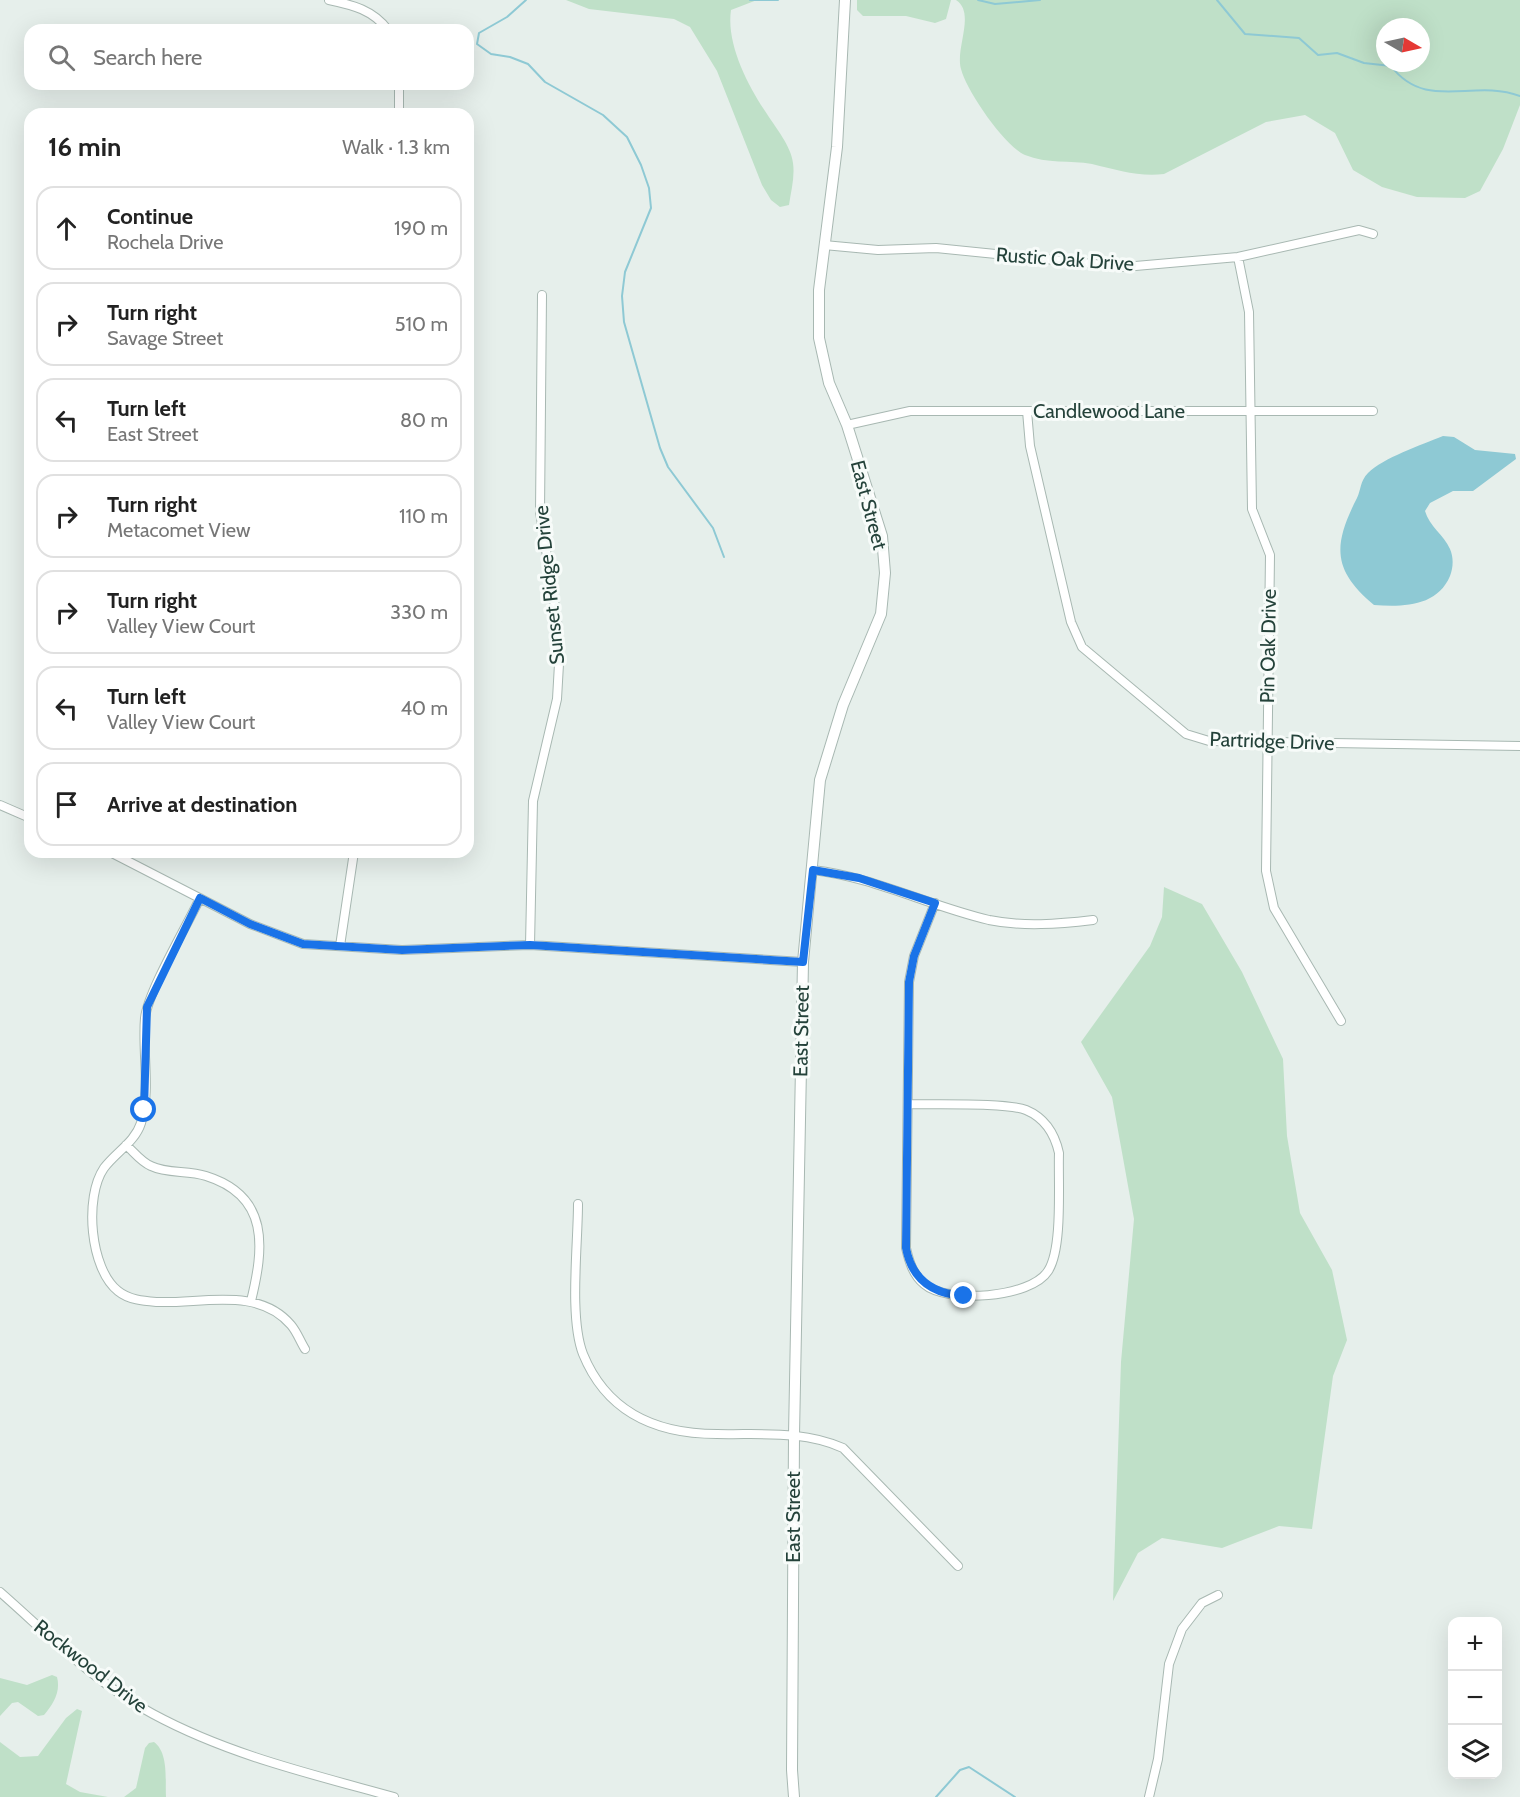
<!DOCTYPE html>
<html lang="en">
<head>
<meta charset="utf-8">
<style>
  :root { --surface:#fff; --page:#f6f6f6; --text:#222; --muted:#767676; --line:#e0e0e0 }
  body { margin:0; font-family:Cabin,sans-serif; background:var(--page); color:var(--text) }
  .controls { position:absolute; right:18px; bottom:18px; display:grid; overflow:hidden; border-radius:12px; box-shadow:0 6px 24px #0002 }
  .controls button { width:54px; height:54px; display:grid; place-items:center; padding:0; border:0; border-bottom:2px solid var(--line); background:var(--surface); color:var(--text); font:30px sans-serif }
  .compass { position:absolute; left:1376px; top:18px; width:54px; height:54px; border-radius:50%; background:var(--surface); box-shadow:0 6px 24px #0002; rotate:99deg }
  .stop { position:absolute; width:18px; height:18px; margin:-14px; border:4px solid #1a73e8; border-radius:50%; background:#fff }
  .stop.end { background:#1a73e8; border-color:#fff; box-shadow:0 2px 6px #0008 }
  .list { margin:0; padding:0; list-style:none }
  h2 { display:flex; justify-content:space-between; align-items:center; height:78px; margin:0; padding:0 24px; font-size:26px }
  h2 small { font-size:20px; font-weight:400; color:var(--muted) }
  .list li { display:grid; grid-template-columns:39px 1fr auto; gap:18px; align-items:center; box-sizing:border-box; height:84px; margin:0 12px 12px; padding:0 12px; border:2px solid var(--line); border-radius:18px }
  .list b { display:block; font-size:22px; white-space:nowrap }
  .list p { margin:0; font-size:20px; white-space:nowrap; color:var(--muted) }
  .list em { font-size:20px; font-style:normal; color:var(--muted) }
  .icon { flex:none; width:33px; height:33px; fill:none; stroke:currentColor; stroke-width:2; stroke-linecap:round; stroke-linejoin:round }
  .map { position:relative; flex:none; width:1520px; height:1797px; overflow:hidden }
  .search { position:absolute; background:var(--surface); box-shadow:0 6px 24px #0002; left:24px; top:24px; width:450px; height:66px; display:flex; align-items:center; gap:15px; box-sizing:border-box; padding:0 21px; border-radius:18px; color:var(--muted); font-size:22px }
  .panel { position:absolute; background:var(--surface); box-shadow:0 6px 24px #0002; left:24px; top:108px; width:450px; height:750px; border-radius:18px }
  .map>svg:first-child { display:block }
  .green { fill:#bfe0c8; fill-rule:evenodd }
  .water { fill:#8ec9d4 }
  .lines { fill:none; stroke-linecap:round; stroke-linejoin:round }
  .stream { stroke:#8ec9d4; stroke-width:2 }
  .minor-casing { stroke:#a8b8b2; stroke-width:10 }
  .tertiary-casing { stroke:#a8b8b2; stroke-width:12 }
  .minor { stroke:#fff; stroke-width:8 }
  .tertiary { stroke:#fff; stroke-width:10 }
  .route { stroke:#1a73e8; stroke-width:8 }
  .labels { text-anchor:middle; stroke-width:6; stroke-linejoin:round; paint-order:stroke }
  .street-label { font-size:20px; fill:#24423a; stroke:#f7fbf9 }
</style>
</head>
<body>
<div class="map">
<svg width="1520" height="1797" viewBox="0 0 1520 1797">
  <rect width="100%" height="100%" fill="#e6efeb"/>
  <path class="green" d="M566 0H757L731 10C726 44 748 86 767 114 776 128 791 146 793 163 795 177 791 191 789 205L780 207 771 200 762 185 717 71 690 27 674 19 589 9Z
    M857 0H951L946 19 935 23 906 16H863L857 10Z
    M956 0H1520V105L1503 149 1480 191 1465 198 1417 197 1382 187 1353 170 1335 133 1305 115 1266 122 1164 174C1139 177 1117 170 1092 164 1070 160 1047 164 1025 155 1005 147 966 90 961 69 955 48 976 13 956 0ZM1385 27H1421V63H1385Z
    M1164 887 1202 904 1242 972 1283 1059 1287 1136 1300 1213 1332 1270 1347 1340 1333 1376 1312 1529 1279 1526 1222 1548 1162 1538 1138 1553 1113 1601 1121 1362 1134 1219 1112 1097 1081 1042 1150 946 1162 917Z
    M52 1675 57 1677C61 1692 53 1704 44 1715L38 1716 18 1702 12 1703 0 1716V1678L27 1685Z
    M77 1709 82 1711 66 1784 80 1792 108 1797H0V1742L20 1757 38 1756 66 1718Z
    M154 1742C169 1753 165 1781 166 1797H124L136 1788 145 1748 149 1743Z"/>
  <path class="water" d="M1443 436 1454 437 1475 450 1515 454 1516 459 1473 491H1453L1430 503 1425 511C1429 526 1444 535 1450 549 1454 558 1453 568 1450 576 1437 607 1402 607 1374 605 1332 570 1333 545 1357 498 1361 490 1360 481 1368 473 1383 458 1421 445 1443 436Z"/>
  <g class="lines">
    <path class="stream" d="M526 0 507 17 479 33 477 44 491 54 510 57 528 64 545 82 603 115 627 137 641 165 649 188 651 208 625 272 622 296 624 322 660 448 668 467 713 528 724 557
      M750 0H778
      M978 0 995 4 1040 0
      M1217 0 1245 34 1299 38 1318 55 1337 53 1364 63 1391 66C1426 112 1473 78 1520 96
      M936 1797 960 1770 969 1767 1015 1797"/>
    <g class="minor-casing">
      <path id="minor" d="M329 0C353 5 373 10 388 30
        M399 84V114
        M824 245 878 250 936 248 1124 267 1238 257 1359 230 1373 234
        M1238 257 1249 312 1252 509 1270 555 1266 871 1274 908 1341 1021
        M1027 411 1030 446 1071 622 1082 647 1186 734 1209 741 1520 746
        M847 425 910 411H1373
        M0 805 30 818
        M110 852 250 924 303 944 402 950 530 945 803 962
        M813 870C874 877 929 906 989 920 1023 927 1059 924 1093 920
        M200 898C187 926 148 991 145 1018 142 1052 151 1090 141 1123 135 1142 116 1152 104 1168 84 1197 90 1269 118 1291 129 1300 144 1301 157 1302 201 1304 258 1286 291 1325 297 1332 300 1341 305 1349
        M530 945 533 801 557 699 559 664 557 620 540 512 542 295
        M340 946 354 852
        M908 1104C933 1105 1006 1102 1026 1110 1045 1118 1055 1135 1059 1153 1058 1183 1063 1248 1048 1271 1031 1298 947 1304 924 1284 913 1275 909 1261 906 1248L909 982 914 956 935 903
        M126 1145C134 1152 141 1162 151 1166 167 1174 188 1170 206 1176 270 1196 264 1248 251 1301
        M578 1204C578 1245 569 1318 583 1354 607 1413 657 1434 717 1434 760 1435 803 1430 843 1448L958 1566
        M0 1592C48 1634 96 1684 153 1714 229 1755 311 1774 394 1797
        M1149 1797 1158 1759 1169 1664 1182 1629 1202 1603 1218 1595"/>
    </g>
    <g class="tertiary-casing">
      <path id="tertiary" d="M794 1797 792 1770 794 1435 803 962 820 780 843 705 881 614 885 573 882 536 847 425 829 383 819 338V290L837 147 845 0"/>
    </g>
    <use href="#minor" class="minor"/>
    <use href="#tertiary" class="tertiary"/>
  </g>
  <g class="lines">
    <path class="route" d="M144 1110 147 1007 200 898 250 924 303 944 402 950 530 945 803 962 813 870 859 878 935 903 914 956 909 982 906 1248C912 1280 933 1294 964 1296"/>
  </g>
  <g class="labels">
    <g class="street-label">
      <text transform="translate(1065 259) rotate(4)" y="7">Rustic Oak Drive</text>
      <text x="1109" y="418">Candlewood Lane</text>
      <text transform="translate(869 505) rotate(75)" y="7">East Street</text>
      <text transform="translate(549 585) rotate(-96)" y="7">Sunset Ridge Drive</text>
      <text transform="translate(1268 646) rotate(-89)" y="7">Pin Oak Drive</text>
      <text transform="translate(1272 741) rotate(2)" y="7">Partridge Drive</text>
      <text transform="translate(801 1031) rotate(-89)" y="7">East Street</text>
      <text transform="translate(793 1517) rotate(-90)" y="7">East Street</text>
      <text transform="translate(91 1666) rotate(38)" y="7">Rockwood Drive</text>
    </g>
  </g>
</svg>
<div class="controls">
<button>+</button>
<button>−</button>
<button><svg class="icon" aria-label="layers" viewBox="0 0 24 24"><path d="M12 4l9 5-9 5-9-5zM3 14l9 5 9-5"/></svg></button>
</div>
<svg class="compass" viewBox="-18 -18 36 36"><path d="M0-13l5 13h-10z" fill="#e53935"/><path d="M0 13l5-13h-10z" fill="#767676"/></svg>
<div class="stop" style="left:144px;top:1110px"></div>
<div class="stop end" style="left:964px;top:1296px"></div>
<div class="search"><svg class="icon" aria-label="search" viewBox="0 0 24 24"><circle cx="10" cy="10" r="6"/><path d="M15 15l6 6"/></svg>Search here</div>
<section class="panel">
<h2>16 min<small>Walk · 1.3 km</small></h2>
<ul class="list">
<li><svg class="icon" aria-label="ahead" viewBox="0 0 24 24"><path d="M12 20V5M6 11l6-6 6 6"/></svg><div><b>Continue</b><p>Rochela Drive</p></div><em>190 m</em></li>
<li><svg class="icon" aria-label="right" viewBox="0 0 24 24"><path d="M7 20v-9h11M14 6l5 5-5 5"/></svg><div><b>Turn right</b><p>Savage Street</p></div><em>510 m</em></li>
<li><svg class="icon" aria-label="left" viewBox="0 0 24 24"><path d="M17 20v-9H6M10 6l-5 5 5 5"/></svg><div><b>Turn left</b><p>East Street</p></div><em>80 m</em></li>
<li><svg class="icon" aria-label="right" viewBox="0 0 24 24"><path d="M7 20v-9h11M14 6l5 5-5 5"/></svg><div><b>Turn right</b><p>Metacomet View</p></div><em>110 m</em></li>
<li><svg class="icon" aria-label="right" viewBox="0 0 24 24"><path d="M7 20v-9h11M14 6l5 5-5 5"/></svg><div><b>Turn right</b><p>Valley View Court</p></div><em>330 m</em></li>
<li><svg class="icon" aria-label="left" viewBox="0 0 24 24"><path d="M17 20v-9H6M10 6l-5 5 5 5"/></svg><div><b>Turn left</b><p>Valley View Court</p></div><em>40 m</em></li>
<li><svg class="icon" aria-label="arrive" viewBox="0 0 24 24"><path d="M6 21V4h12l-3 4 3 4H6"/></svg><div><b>Arrive at destination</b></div></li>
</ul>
</section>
</div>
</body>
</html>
